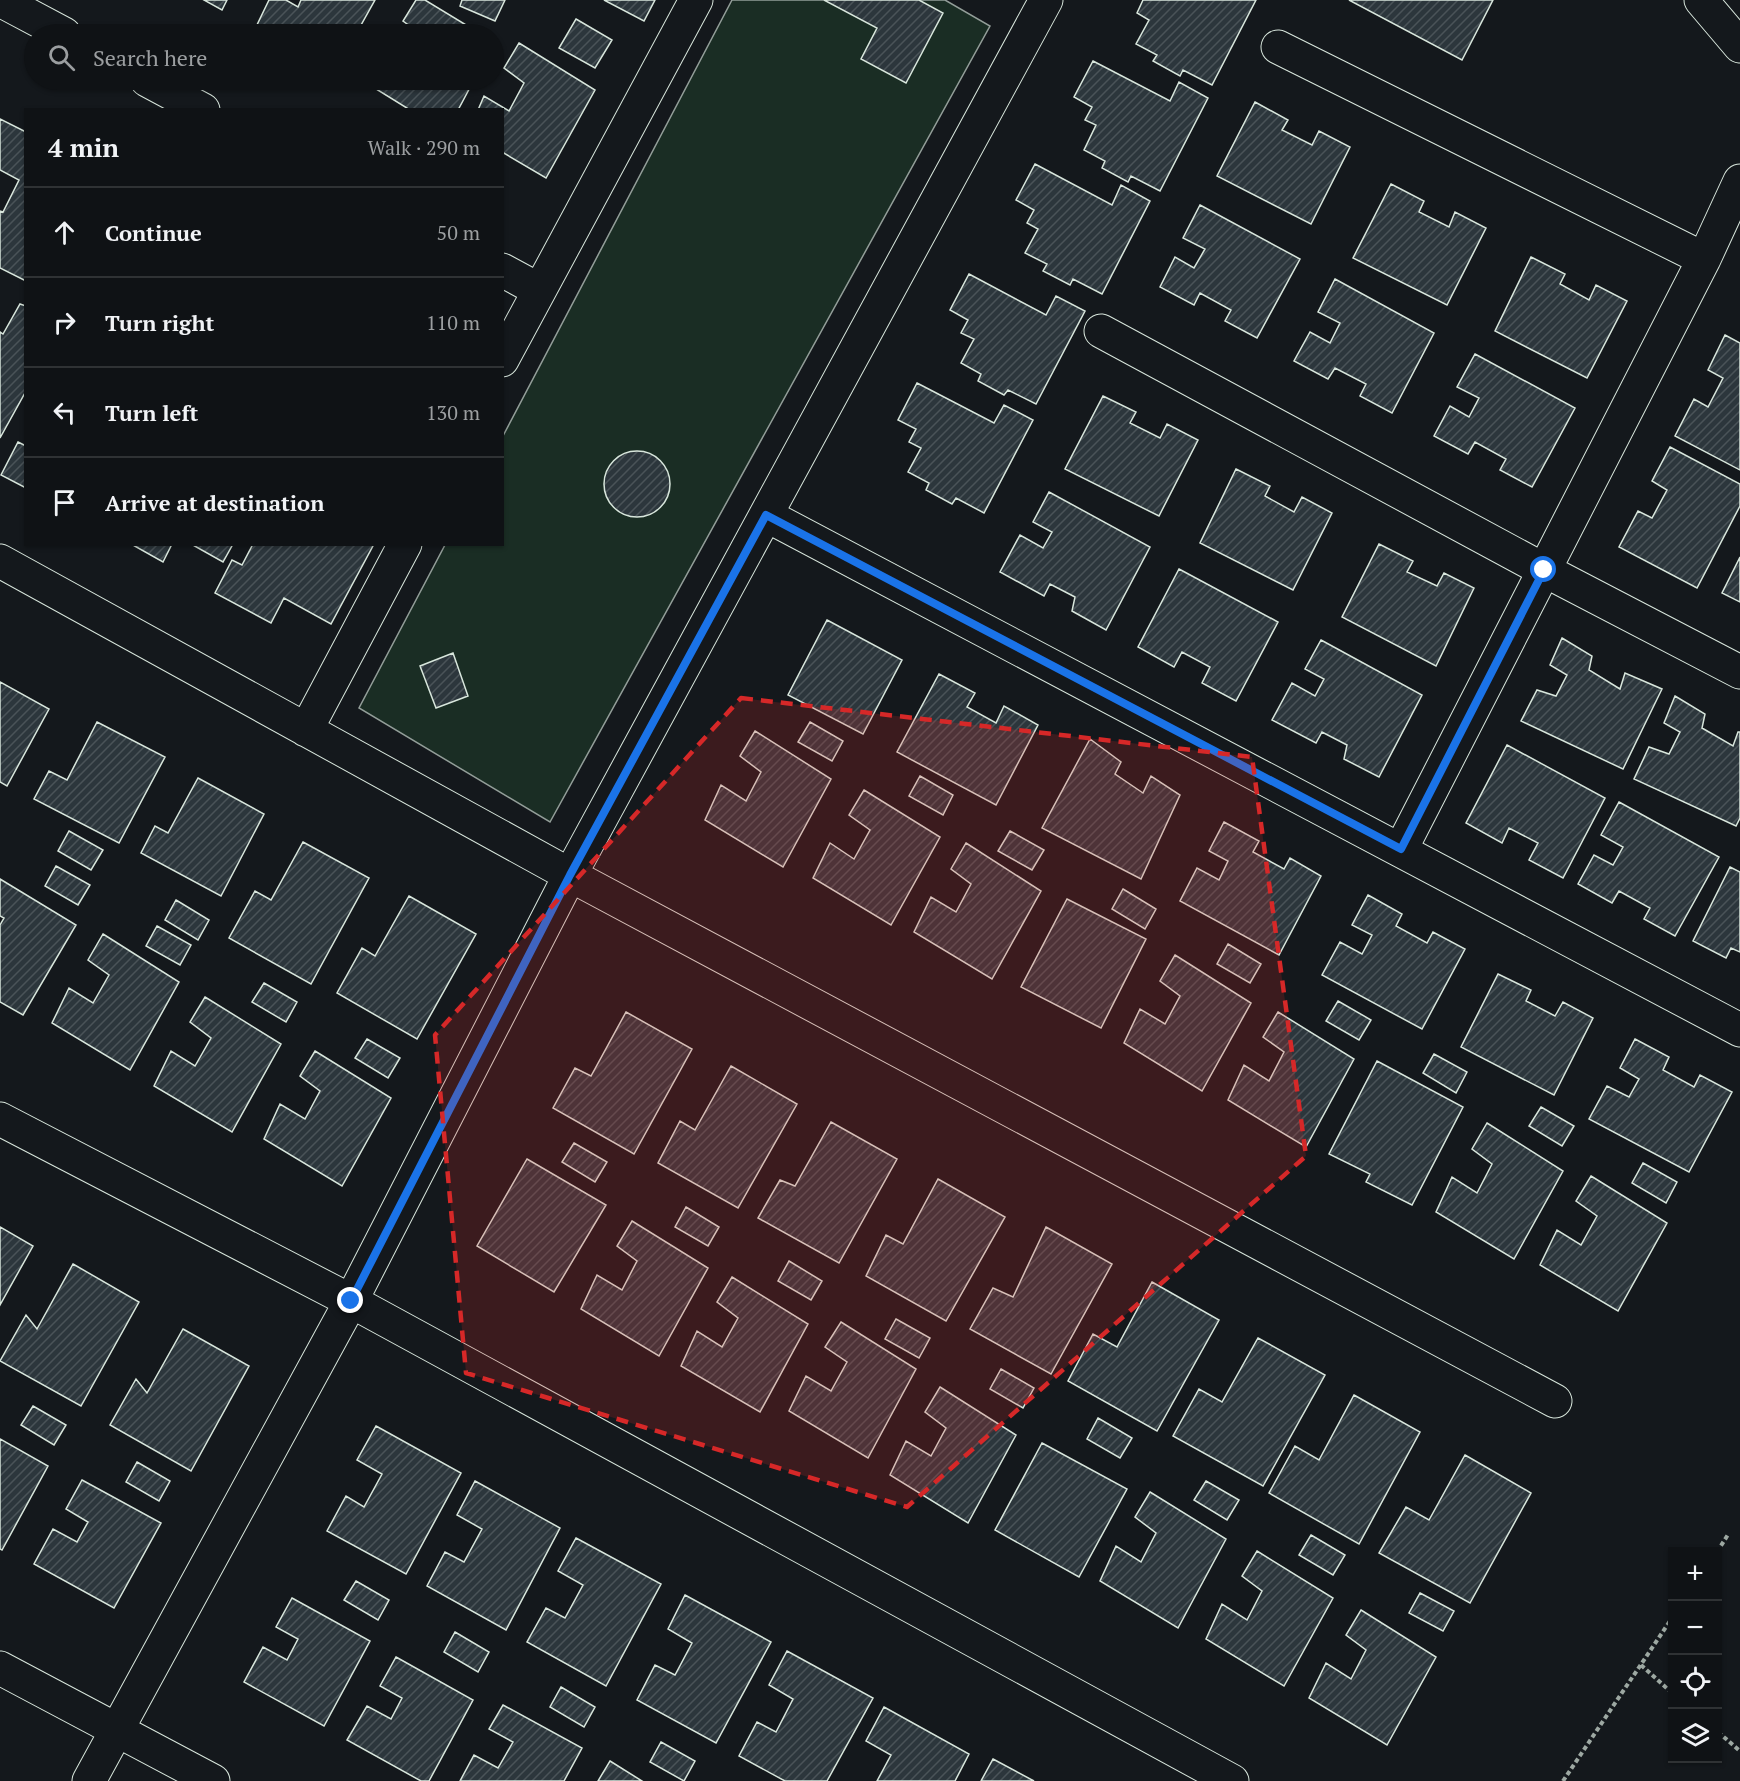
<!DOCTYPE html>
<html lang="en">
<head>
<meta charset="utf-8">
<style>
  :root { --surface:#0f1215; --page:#181b1e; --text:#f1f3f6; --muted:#9b9ea0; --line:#2f3234 }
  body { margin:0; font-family:"PT Serif",serif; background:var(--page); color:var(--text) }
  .controls { position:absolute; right:18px; bottom:18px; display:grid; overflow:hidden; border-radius:0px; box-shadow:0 2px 4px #0004 }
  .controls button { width:54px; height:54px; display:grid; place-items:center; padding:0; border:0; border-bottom:2px solid var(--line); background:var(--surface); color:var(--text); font:30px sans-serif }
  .stop { position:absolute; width:18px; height:18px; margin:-14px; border:4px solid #1a73e8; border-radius:50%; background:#fff }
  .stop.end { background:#1a73e8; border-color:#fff; box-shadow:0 2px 6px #0008 }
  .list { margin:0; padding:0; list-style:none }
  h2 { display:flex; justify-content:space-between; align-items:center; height:78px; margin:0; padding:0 24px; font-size:26px }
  h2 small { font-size:20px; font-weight:400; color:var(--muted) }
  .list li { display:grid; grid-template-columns:39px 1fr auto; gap:18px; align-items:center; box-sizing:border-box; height:90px; padding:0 24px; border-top:2px solid var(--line) }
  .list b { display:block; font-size:22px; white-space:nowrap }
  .list em { font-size:20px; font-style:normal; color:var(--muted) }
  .icon { flex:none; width:33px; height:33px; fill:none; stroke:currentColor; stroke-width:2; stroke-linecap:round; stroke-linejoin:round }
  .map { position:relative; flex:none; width:1740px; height:1781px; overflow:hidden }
  .search { position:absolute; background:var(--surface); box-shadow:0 2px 4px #0004; left:24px; top:24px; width:480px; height:66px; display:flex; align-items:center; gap:15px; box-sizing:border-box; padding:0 21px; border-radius:33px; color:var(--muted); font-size:22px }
  .panel { position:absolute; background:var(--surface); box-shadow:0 2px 4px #0004; left:24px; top:108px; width:480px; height:438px; border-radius:0px }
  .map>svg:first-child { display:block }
  .green { fill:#1a2d24; stroke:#939e99; stroke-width:1.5 }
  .building { fill:url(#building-hatch); stroke:#d8e6dc; stroke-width:1.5 }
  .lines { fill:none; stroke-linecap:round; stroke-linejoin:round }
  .minor-casing { stroke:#d8e6dc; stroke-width:35 }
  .path { stroke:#9da8a2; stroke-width:4; stroke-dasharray:4.5 3; stroke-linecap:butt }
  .minor { stroke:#14181c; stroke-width:33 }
  .route { stroke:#1a73e8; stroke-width:8 }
  .marked { fill:#d62828; fill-opacity:0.2; stroke:#d62828; stroke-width:4.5; stroke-dasharray:12 8; stroke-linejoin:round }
</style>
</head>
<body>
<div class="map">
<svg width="1740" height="1781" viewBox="0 0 1740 1781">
  <defs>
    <pattern id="building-hatch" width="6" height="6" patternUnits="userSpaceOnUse" patternTransform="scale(1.5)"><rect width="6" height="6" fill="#2c363c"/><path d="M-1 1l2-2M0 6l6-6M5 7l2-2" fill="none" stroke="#4a5358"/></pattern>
  </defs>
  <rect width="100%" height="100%" fill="#14181c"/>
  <path class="green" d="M732 0H945L990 26 550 822 359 708 445 545 502 544 503 436Z"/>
  <path class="building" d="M204 0H227L222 10Z
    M269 0H286L298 7 301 0H375L356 34H269L256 27Z
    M416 0H425L481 34H421L403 21Z
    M462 0H505L495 21 460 6Z
    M604 0H655L644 21Z
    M824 0H919L943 13 906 83 861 59 877 28Z
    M1143 0H1256L1212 85 1183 70 1180 76 1153 61 1157 55 1136 44 1149 20 1137 13Z
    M1349 0H1493L1462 60Z
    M576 19 612 40 595 68 559 48Z
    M519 43 595 90 546 178 502 152V110H478L484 96 509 111 524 83 504 68Z
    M1093 61 1170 101 1179 82 1208 98 1160 191 1131 176 1128 182 1102 168 1105 161 1084 150 1096 125 1085 120 1092 107 1074 97Z
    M370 80H474L458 110H410L368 84Z
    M1255 102 1288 120 1282 130 1312 145 1319 131 1350 147 1311 224 1217 176Z
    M0 119 26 132V281L0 268V211L3 212 19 180 0 170Z
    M1035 164 1112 205 1121 185 1150 201 1102 294 1073 279 1070 285 1043 271 1047 264 1025 253 1038 229 1027 223 1034 210 1016 200Z
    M1391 184 1424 201 1419 212 1449 227 1455 212 1486 228 1447 305 1353 258Z
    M1200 205 1300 259 1257 338 1225 321 1231 310 1200 293 1194 305 1160 287 1175 257 1194 268 1205 249 1183 238Z
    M1531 257 1565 274 1560 284 1589 300 1596 285 1627 301 1587 378 1495 331Z
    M969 274 1046 315 1056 296 1085 311 1036 404 1008 390 1004 395 978 381 981 374 961 363 974 339 961 333 968 320 950 310Z
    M1335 279 1434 333 1392 413 1360 396 1366 384 1335 368 1328 379 1294 361 1310 332 1330 343 1340 323 1318 312Z
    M20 304 26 306V391L0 438V332L3 334Z
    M1725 335 1740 343V470L1675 436 1694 399 1708 407 1723 378 1708 370Z
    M1475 354 1575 408 1532 487 1500 470 1506 459 1475 442 1468 454 1434 436 1450 406 1469 417 1479 398 1457 387Z
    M917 383 994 423 1004 405 1033 420 984 513 956 498 952 504 926 490 929 483 908 472 921 448 909 442 916 429 898 420Z
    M1103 396 1136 412 1130 423 1160 438 1167 424 1198 440 1159 516 1065 469Z
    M18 442 26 446V488L1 475Z
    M1670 447 1740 484V506L1697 588 1619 547 1638 511 1652 518 1667 490 1652 481Z
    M604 484a33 33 0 1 1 66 0a33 33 0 1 1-66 0Z
    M1236 469 1270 486 1265 496 1294 512 1302 497 1332 513 1293 590 1200 543Z
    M1049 492 1150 547 1106 630 1072 611 1075 597 1050 584 1044 596 1000 572 1020 535 1043 548 1052 532 1033 522Z
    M131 544H172L163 562Z
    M191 544H233L223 562Z
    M253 544H374L331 624 284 598 271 623 215 593 232 560 242 565Z
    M1379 544 1413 561 1407 572 1437 586 1444 573 1474 588 1436 666 1342 617Z
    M1740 557V602L1722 593Z
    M1179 569 1278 622 1236 701 1202 683 1210 667 1182 652 1174 667 1138 647Z
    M827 620 902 660 863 734 788 695Z
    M1562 638 1592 656 1589 670 1620 689 1625 673 1662 689 1623 769 1521 721 1537 690 1556 696 1567 675 1550 665Z
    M1321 640 1422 695 1379 777 1344 759 1347 745 1322 732 1316 743 1272 720 1292 683 1315 696 1324 679 1305 669Z
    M453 653 468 696 436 708 420 666Z
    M939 674 975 693 967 707 996 723 1004 706 1038 725 996 805 897 752Z
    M0 682 49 709 7 786 0 782Z
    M1675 696 1705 714 1702 728 1733 746 1738 732H1740V818L1736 826 1634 779 1649 747 1669 754 1680 732 1664 723Z
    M97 722 165 757 119 843 34 799 49 771 67 780Z
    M810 722 843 741 832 761 798 742Z
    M755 731 831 779 783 867 705 820 721 785 746 801 761 772 740 756Z
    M1090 739 1121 762 1115 774 1143 793 1151 776 1180 795 1141 879 1042 828Z
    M1507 745 1605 798 1563 878 1529 860 1538 843 1509 828 1502 843 1466 823Z
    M920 776 953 795 943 815 909 796Z
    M198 778 264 814 221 896 141 853 155 826 168 833Z
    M864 790 940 837 891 925 813 878 830 843 854 859 870 830 849 815Z
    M1619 802 1719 857 1675 936 1644 919 1650 908 1619 891 1612 903 1578 884 1594 855 1613 865 1623 847 1601 835Z
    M1224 822 1259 841 1253 852 1284 869 1290 858 1321 876 1279 955 1180 901 1197 868 1219 880 1228 861 1209 851Z
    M69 831 103 850 91 870 58 851Z
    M1010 831 1044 850 1032 870 998 851Z
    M303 842 369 878 311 984 229 938 255 891 271 900Z
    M966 843 1041 891 992 979 914 932 931 897 956 912 971 884 951 869Z
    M56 866 90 885 78 905 45 886Z
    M1730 867 1740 872V952L1731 948 1726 958 1693 941Z
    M0 879 76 925 23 1015 0 1002V925L4 918 0 916Z
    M1123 889 1156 909 1145 929 1112 909Z
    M1368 895 1402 914 1396 926 1427 943 1433 932 1465 949 1422 1029 1322 975 1340 942 1362 954 1372 935 1352 925Z
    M409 896 476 934 417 1039 337 993 362 948 375 956Z
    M1067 899 1146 939 1101 1028 1021 987Z
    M176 900 209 920 198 940 165 920Z
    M157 926 191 945 180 965 146 946Z
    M103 934 179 982 130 1070 52 1023 69 988 93 1003 109 975 88 960Z
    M1228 944 1261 964 1250 983 1217 964Z
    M1175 955 1251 1003 1202 1091 1124 1043 1140 1009 1165 1024 1180 996 1160 981Z
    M1498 974 1531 990 1526 1001 1555 1016 1563 1002 1593 1018 1554 1095 1461 1047Z
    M264 983 297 1002 286 1022 252 1002Z
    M205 997 281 1044 232 1132 154 1086 171 1051 195 1066 211 1038 190 1022Z
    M1338 1001 1371 1020 1359 1040 1326 1021Z
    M626 1012 692 1049 634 1154 553 1108 575 1068 591 1076Z
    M1278 1012 1354 1059 1306 1147 1228 1100 1244 1065 1269 1081 1284 1052 1263 1037Z
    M367 1039 400 1058 388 1078 355 1058Z
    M1635 1039 1669 1057 1663 1070 1694 1087 1700 1075 1732 1092 1689 1172 1589 1119 1607 1086 1629 1097 1639 1079 1620 1068Z
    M315 1051 391 1098 342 1186 264 1139 280 1104 305 1119 320 1091 300 1076Z
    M1434 1054 1467 1072 1456 1093 1423 1073Z
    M1377 1061 1463 1107 1412 1205 1366 1182 1370 1174 1329 1154Z
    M731 1066 797 1104 738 1208 658 1163 680 1121 695 1130Z
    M1541 1107 1574 1126 1562 1146 1529 1126Z
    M831 1122 897 1159 839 1263 758 1218 780 1180 795 1186Z
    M1487 1123 1563 1171 1514 1259 1436 1212 1452 1177 1477 1193 1492 1164 1472 1149Z
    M574 1143 607 1162 595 1182 562 1162Z
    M527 1159 606 1205 554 1292 477 1246Z
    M1643 1163 1677 1182 1666 1203 1632 1183Z
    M1591 1176 1667 1223 1618 1311 1540 1265 1557 1230 1581 1245 1597 1216 1576 1201Z
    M938 1179 1005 1217 946 1321 866 1276 886 1235 903 1244Z
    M686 1207 719 1227 708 1246 675 1227Z
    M632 1221 708 1268 659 1356 581 1309 597 1275 622 1290 637 1261 617 1246Z
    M0 1227 33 1246 0 1305Z
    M1046 1227 1112 1264 1051 1374 970 1329 993 1288 1013 1297Z
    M789 1261 822 1281 811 1300 778 1281Z
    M73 1264 139 1302 81 1406 0 1361 26 1315 37 1329Z
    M732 1277 808 1324 760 1412 681 1366 697 1331 722 1347 738 1318 717 1302Z
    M1152 1282 1219 1320 1157 1431 1068 1381 1093 1334 1117 1347Z
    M896 1319 930 1338 919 1358 885 1339Z
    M841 1322 916 1369 868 1458 789 1411 806 1376 831 1391 847 1362 825 1347Z
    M183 1329 249 1366 191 1471 110 1425 136 1379 147 1393Z
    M1258 1338 1325 1375 1263 1486 1173 1436 1199 1389 1222 1402Z
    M1001 1369 1034 1388 1023 1408 990 1389Z
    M940 1387 1016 1435 968 1523 890 1475 906 1441 931 1456 946 1428 925 1412Z
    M1354 1395 1420 1432 1359 1544 1269 1493 1295 1446 1319 1460Z
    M33 1406 66 1425 54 1445 21 1425Z
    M1098 1418 1132 1438 1120 1458 1087 1439Z
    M376 1426 461 1473 406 1574 327 1531 346 1496 364 1507 382 1474 357 1460Z
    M0 1439 48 1466 2 1550 0 1549Z
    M1042 1443 1127 1489 1079 1577 995 1530Z
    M1465 1455 1531 1493 1470 1603 1379 1553 1406 1507 1429 1520Z
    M137 1462 170 1481 159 1501 126 1482Z
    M82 1480 161 1523 114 1608 34 1564 53 1529 77 1542 88 1522 66 1509Z
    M475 1481 560 1528 506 1630 427 1586 445 1552 464 1562 482 1529 457 1515Z
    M1206 1481 1239 1500 1227 1520 1194 1500Z
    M1150 1492 1226 1539 1178 1628 1100 1581 1116 1546 1141 1562 1156 1533 1135 1517Z
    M1311 1535 1345 1555 1333 1575 1299 1555Z
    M576 1538 661 1584 606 1686 527 1642 546 1608 565 1618 583 1585 558 1571Z
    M1257 1551 1333 1598 1284 1686 1206 1639 1222 1604 1247 1620 1262 1591 1242 1576Z
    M356 1581 389 1600 378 1620 344 1600Z
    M1420 1593 1454 1611 1443 1631 1409 1613Z
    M685 1595 771 1642 716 1743 637 1700 655 1665 675 1675 692 1643 668 1629Z
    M292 1598 370 1641 324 1726 244 1682 263 1647 287 1660 298 1639 276 1627Z
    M1361 1610 1436 1657 1387 1745 1309 1698 1326 1663 1351 1679 1366 1650 1346 1635Z
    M455 1632 489 1652 478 1672 444 1652Z
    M787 1651 873 1698 827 1781H785L739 1756 757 1722 776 1732 793 1699 769 1685Z
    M396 1657 473 1700 429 1781H421L347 1740 367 1706 391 1719 402 1698 380 1686Z
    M561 1687 595 1707 584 1727 550 1707Z
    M503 1705 582 1748 564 1781H460L474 1755 498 1768 513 1742 489 1729Z
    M884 1707 969 1754 955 1781H877L891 1755 866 1741Z
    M661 1742 695 1761 684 1781 650 1762Z
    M993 1759 1034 1781H981Z
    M610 1761 642 1781H598Z"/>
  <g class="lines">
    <g class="minor-casing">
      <path id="minor" d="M0 0 64 34
        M1701 0 1740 46
        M1278 47 1704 259 1740 181
        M147 80 203 110
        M502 270 539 290
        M1101 331 1544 570 1740 672
        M502 360 696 0
        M766 515 1740 1030
        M0 561 570 875 1555 1401
        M306 730 405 544
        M1401 849 1704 259
        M0 1119 351 1301 1232 1781
        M0 1668 213 1781
        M89 1781 351 1301 570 875 1046 0"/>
    </g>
    <path class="path" d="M1717 1552 1729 1533
      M1641 1665 1672 1693
      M1718 1732 1740 1751
      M1563 1781 1672 1618"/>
    <use href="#minor" class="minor"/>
  </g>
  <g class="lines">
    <path class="route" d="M351 1301 570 875 766 515 1401 849 1544 570"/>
  </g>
  <path class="marked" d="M741 698 1252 757 1306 1156 907 1507 466 1373 435 1035Z"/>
</svg>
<div class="controls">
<button>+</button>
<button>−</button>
<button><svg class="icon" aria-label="locate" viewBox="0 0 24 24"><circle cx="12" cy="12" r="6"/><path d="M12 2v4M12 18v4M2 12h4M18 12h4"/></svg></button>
<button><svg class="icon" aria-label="layers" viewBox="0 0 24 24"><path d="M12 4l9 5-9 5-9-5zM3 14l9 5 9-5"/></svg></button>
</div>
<div class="stop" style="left:1544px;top:570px"></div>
<div class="stop end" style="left:351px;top:1301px"></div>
<div class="search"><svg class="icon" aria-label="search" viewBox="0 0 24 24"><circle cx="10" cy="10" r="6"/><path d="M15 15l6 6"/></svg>Search here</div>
<section class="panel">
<h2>4 min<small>Walk · 290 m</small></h2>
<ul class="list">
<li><svg class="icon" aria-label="ahead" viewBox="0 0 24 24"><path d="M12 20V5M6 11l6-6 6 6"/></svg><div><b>Continue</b></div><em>50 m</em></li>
<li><svg class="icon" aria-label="right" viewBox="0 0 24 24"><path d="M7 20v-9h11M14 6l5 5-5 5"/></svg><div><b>Turn right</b></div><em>110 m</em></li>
<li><svg class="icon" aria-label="left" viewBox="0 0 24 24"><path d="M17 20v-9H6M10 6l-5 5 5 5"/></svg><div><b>Turn left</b></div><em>130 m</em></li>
<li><svg class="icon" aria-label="arrive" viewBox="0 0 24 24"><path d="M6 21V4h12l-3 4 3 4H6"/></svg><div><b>Arrive at destination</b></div></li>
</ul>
</section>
</div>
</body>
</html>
